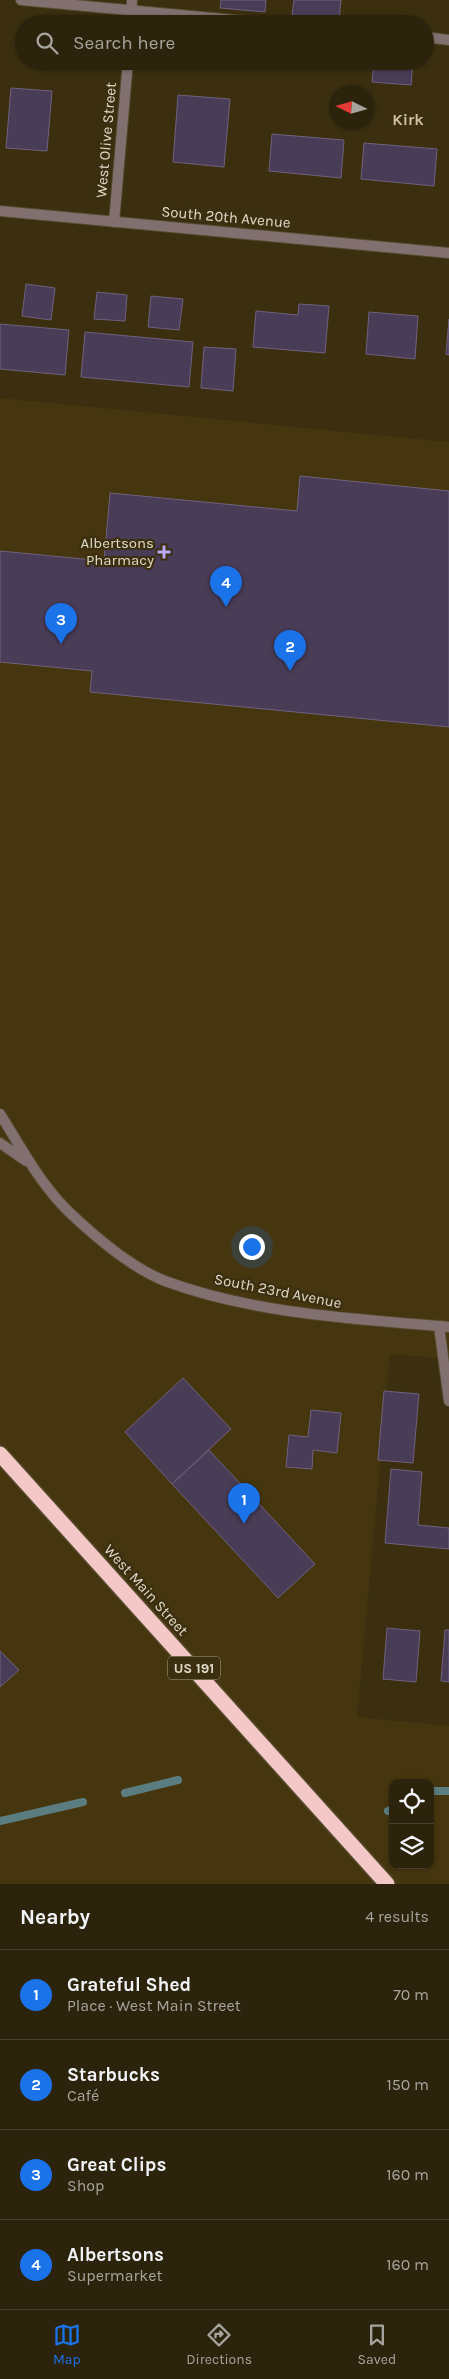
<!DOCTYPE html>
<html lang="en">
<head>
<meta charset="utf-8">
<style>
  :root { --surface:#2c230c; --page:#342b15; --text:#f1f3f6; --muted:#a6a49d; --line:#48402d; --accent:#1a73e8 }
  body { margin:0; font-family:Karla,sans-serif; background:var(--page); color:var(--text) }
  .controls { position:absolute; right:15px; bottom:15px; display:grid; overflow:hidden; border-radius:10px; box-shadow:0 1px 4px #0004 }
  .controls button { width:45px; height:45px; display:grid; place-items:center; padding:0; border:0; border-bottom:1px solid var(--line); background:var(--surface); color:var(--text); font:25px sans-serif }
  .compass { position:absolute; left:329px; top:85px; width:45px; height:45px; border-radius:50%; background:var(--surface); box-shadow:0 1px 4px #0004; rotate:275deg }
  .you { position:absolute; left:251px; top:1246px; width:18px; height:18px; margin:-12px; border:4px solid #fff; border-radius:50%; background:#1a73e8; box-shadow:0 0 0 8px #1a73e833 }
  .badge { display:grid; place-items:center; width:32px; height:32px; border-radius:50%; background:var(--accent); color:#fff; font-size:16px; font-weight:700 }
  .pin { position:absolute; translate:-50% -41px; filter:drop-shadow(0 1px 2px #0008) }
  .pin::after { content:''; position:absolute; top:26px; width:18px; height:15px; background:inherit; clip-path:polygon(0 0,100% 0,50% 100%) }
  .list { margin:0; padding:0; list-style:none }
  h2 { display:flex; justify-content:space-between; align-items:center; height:65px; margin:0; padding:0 20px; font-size:21px }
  h2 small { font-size:16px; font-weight:400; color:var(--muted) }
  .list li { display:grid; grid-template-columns:32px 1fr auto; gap:15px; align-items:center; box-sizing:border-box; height:90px; padding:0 20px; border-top:1px solid var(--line) }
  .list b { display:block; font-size:19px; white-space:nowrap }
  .list p { margin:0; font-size:16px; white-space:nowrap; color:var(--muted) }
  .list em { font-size:16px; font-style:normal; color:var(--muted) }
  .icon { flex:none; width:28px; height:28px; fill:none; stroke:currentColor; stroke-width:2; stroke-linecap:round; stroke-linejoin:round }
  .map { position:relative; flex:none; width:449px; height:1884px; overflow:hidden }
  .search { position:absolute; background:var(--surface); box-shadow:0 1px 4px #0004; left:15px; right:15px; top:15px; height:55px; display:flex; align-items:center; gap:12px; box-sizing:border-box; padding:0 18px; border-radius:28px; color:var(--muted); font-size:19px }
  .sheet { height:425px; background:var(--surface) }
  nav { display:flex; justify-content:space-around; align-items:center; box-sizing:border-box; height:70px; border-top:1px solid var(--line); background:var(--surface); font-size:14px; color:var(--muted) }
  nav a { display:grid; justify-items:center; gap:2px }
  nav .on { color:var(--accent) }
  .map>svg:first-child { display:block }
  .built { fill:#45360f; fill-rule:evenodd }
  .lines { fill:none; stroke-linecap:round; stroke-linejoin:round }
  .stream { stroke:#5c7d7f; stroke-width:8 }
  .building { fill:#493c57; stroke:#6f617e }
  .lane-casing { stroke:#564a2d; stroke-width:12 }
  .street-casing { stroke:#564a2d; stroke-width:12 }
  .highway-casing { stroke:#564a2d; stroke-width:18 }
  .lane { stroke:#827070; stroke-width:10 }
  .street { stroke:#827070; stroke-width:10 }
  .highway { stroke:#f3c8c6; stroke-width:15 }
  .poi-dot { fill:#baaaf7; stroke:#3b2f10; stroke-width:2 }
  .labels { text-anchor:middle; stroke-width:4.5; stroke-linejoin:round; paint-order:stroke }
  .shield { fill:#3b2f10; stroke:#afa691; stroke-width:1 }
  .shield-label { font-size:14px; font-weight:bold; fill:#e1d9c8 }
  .street-label { font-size:15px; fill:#e1d9c8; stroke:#3b2f10 }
  .poi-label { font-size:15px; fill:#e1d9c8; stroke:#3b2f10; text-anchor:end }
  .neighbourhood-label { font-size:16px; font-weight:bold; fill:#cec09d; stroke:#3b2f10 }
</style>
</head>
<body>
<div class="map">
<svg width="449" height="1884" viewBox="0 0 449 1884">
  <rect width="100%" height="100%" fill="#3b2f10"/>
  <path class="built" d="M0 398 449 442V1359L390 1354 357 1717 449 1726V1884H0ZM393 1783H430V1865H393Z"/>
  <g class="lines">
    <path class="stream" d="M430 1791H449
      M125 1793 178 1780
      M388 1811 393 1809
      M0 1821 83 1802"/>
  </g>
  <path class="building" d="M221 0H266L265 12 220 8Z
    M294 0H341L339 20 292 15Z
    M374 61H413L411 85 372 82Z
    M11 88 52 91 47 151 6 148Z
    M178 95 230 99 224 167 173 162Z
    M272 134 344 140 341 178 269 171Z
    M364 143 437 149 434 186 361 179Z
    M26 284 55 288 51 320 22 316Z
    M97 292 127 295 125 321 94 319Z
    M151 296 183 299 179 330 148 327Z
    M299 304 329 306 325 353 253 347 256 311 298 315Z
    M369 312 418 316 415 359 366 354Z
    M449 319V355L446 354Z
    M0 324 69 330 65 375 0 369Z
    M85 332 193 342 189 387 81 377Z
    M204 347 236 349 233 391 201 388Z
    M300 476 449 491V727L90 692 92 671 0 662V551L104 561 110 493 297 511Z
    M183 1378 231 1429 172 1484 125 1432Z
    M384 1391 419 1394 413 1463 378 1460Z
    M311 1410 341 1413 337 1453 313 1450 312 1469 286 1467 289 1435 308 1437Z
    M209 1450 315 1564 278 1598 172 1484Z
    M391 1469 422 1472 418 1525 449 1528V1549L385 1543Z
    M387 1628 420 1631 416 1682 383 1679Z
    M445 1630H449V1682L441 1681Z
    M0 1651 19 1670 0 1687Z"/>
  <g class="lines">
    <g class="lane-casing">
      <path id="lane" d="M21 0 277 24
        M425 37 449 40"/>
    </g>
    <g class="street-casing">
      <path id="street" d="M131 24 132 0
        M0 211 449 253
        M114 222 128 61
        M0 1114C21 1147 39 1182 67 1210 93 1235 132 1268 165 1281 254 1314 356 1319 449 1327
        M0 1143 26 1161
        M439 1326 449 1401"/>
    </g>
    <g class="highway-casing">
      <path id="highway" d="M0 1454 387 1884"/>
    </g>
    <use href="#lane" class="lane"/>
    <use href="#street" class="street"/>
    <use href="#highway" class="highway"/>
  </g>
  <path class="poi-dot" d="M161.5 544.5h5v5h5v5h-5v5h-5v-5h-5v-5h5z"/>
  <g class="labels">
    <rect class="shield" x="168" y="1656.5" width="52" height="23" rx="4"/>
    <g class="shield-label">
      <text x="194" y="1673">US 191</text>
    </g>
    <g class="street-label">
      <text transform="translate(106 140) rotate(-85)" y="5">West Olive Street</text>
      <text transform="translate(226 217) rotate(5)" y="5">South 20th Avenue</text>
      <text transform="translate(278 1291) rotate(11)" y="5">South 23rd Avenue</text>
      <text transform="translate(146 1590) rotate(48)" y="5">West Main Street</text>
    </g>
    <g class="poi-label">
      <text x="154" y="548">Albertsons<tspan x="154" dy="17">Pharmacy</tspan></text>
    </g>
    <g class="neighbourhood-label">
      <text x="408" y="125">Kirk</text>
    </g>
  </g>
</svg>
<div class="controls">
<button><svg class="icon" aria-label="locate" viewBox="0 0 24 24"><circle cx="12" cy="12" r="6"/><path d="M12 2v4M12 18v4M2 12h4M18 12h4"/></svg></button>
<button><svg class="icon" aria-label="layers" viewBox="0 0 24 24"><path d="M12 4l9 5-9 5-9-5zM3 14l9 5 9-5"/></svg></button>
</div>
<svg class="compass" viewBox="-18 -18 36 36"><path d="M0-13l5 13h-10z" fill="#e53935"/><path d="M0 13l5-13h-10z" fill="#a6a49d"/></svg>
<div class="you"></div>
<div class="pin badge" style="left:244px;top:1524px">1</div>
<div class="pin badge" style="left:290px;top:671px">2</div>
<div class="pin badge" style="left:61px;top:644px">3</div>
<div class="pin badge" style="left:226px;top:607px">4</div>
<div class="search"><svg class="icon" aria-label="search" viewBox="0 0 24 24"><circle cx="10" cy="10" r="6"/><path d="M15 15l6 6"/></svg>Search here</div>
</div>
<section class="sheet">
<h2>Nearby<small>4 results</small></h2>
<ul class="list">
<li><span class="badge">1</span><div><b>Grateful Shed</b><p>Place · West Main Street</p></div><em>70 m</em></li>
<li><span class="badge">2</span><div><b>Starbucks</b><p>Café</p></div><em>150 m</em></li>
<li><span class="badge">3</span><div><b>Great Clips</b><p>Shop</p></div><em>160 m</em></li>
<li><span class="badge">4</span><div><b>Albertsons</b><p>Supermarket</p></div><em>160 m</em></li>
</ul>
</section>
<nav>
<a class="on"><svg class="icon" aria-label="map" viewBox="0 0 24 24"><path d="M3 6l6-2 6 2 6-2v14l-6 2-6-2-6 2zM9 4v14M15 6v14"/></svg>Map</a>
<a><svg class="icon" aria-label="directions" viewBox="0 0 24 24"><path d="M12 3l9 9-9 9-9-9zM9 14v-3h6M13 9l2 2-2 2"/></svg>Directions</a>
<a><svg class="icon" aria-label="saved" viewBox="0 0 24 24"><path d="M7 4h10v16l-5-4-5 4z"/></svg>Saved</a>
</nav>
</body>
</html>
